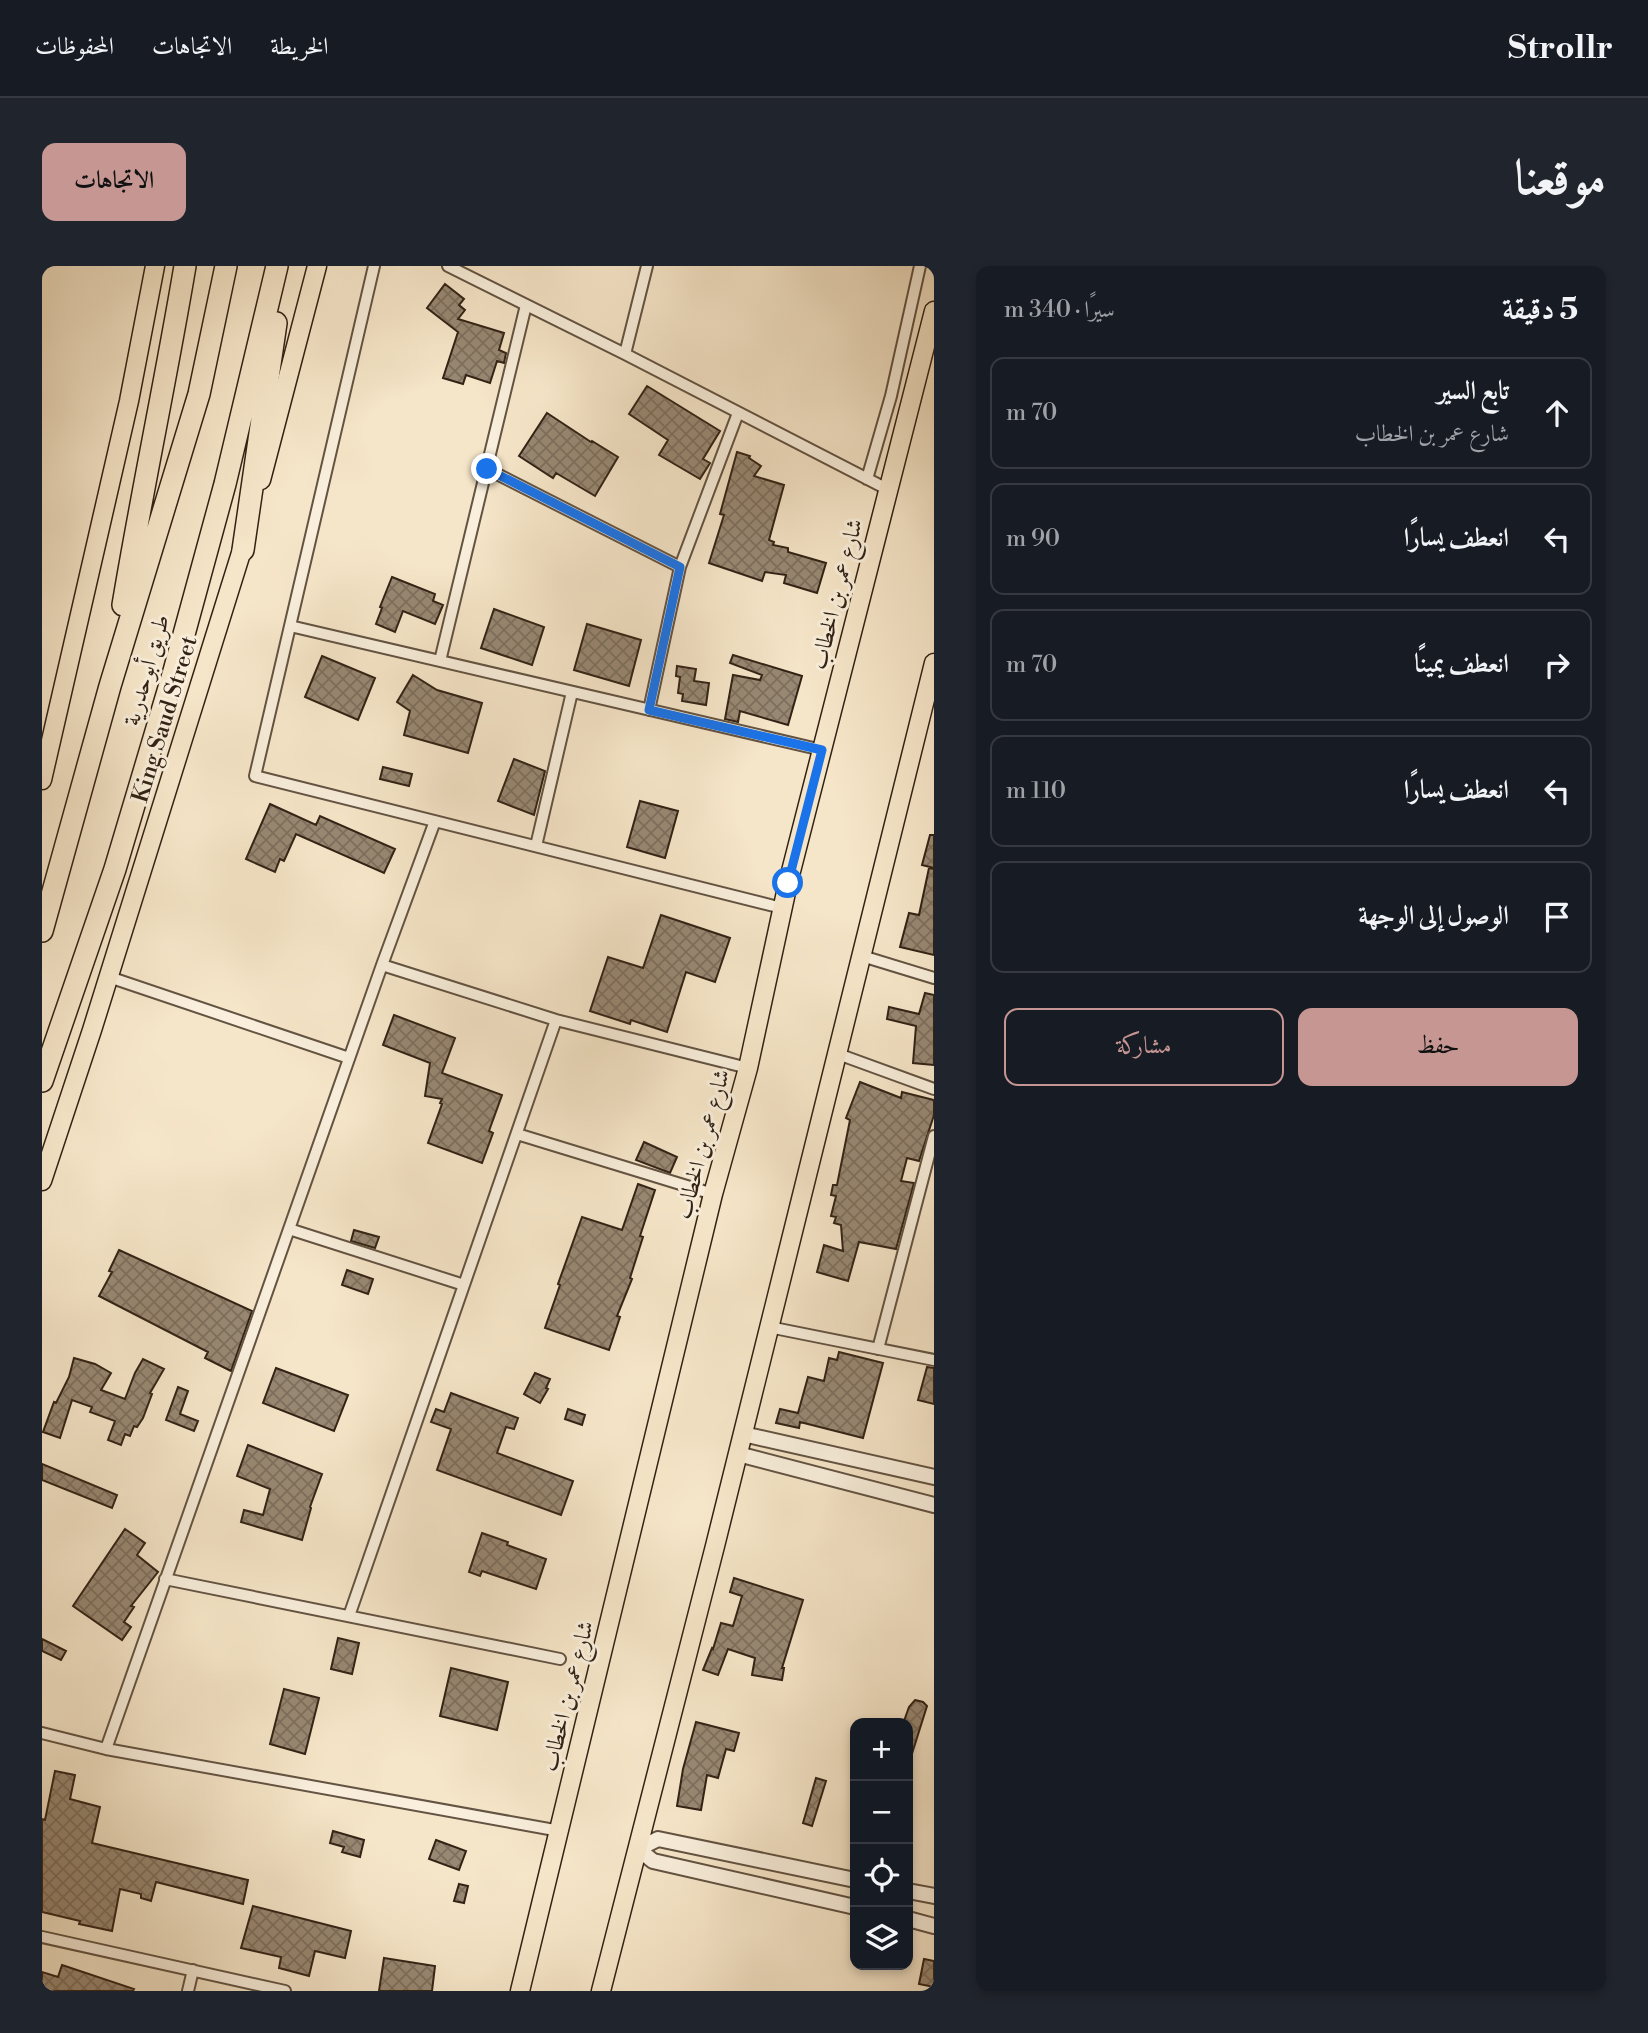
<!DOCTYPE html>
<html lang="ar">
<head>
<meta charset="utf-8">
<style>
  :root { --surface:#171b24; --page:#20242c; --text:#f1f3f6; --muted:#9ea1a6; --line:#363941; --accent:#c59692 }
  body { margin:0; font-family:"Libre Bodoni",Amiri,serif; background:var(--page); color:var(--text); direction:rtl }
  .controls { position:absolute; right:21px; bottom:21px; display:grid; overflow:hidden; border-radius:14px; box-shadow:0 4px 10px #0003 }
  .controls button { width:63px; height:63px; display:grid; place-items:center; padding:0; border:0; border-bottom:2px solid var(--line); background:var(--surface); color:var(--text); font:35px sans-serif }
  .stop { position:absolute; width:21px; height:21px; margin:-16px; border:5px solid #1a73e8; border-radius:50%; background:#fff }
  .stop.end { background:#1a73e8; border-color:#fff; box-shadow:0 2px 7px #0008 }
  .list { margin:0; padding:0; list-style:none }
  h2 { display:flex; justify-content:space-between; align-items:center; height:91px; margin:0; padding:0 28px; font-size:30px }
  h2 small { font-size:23px; font-weight:400; color:var(--muted) }
  .list li { display:grid; grid-template-columns:46px 1fr auto; gap:21px; align-items:center; box-sizing:border-box; height:112px; margin:0 14px 14px; padding:0 14px; border:2px solid var(--line); border-radius:14px }
  .list b { display:block; font-size:26px; white-space:nowrap }
  .list p { margin:0; font-size:23px; white-space:nowrap; color:var(--muted) }
  .list em { font-size:23px; font-style:normal; color:var(--muted) }
  .actions { display:flex; gap:14px; padding:21px 28px }
  .actions a { flex:1; padding:16px 0; border:2px solid var(--accent); border-radius:14px; text-align:center; font-size:24px; color:var(--accent) }
  .actions .main { background:var(--accent); color:#111 }
  .icon { flex:none; width:38px; height:38px; fill:none; stroke:currentColor; stroke-width:2; stroke-linecap:round; stroke-linejoin:round }
  .map { position:relative; flex:none; width:892px; height:1725px; overflow:hidden; direction:ltr; border-radius:14px }
  header { display:flex; align-items:center; gap:42px; box-sizing:border-box; height:98px; padding:0 35px; background:var(--surface); border-bottom:2px solid var(--line) }
  header strong { font-size:33px }
  nav { display:flex; gap:38px; margin-inline-start:auto; font-size:24px }
  .intro { display:flex; align-items:center; justify-content:space-between; box-sizing:border-box; height:168px; padding:0 42px }
  h1 { margin:0; font-size:49px }
  .button { padding:18px 32px; border-radius:14px; background:var(--accent); color:#111; font-size:24px; font-weight:700 }
  main { display:flex; gap:42px; padding:0 42px }
  aside { flex:1; background:var(--surface); border-radius:14px; box-shadow:0 4px 10px #0003 }
  .map>svg:first-child { display:block }
  .building { fill:url(#building-cross-hatch); stroke:#322215; stroke-width:2 }
  .lines { fill:none; stroke-linecap:round; stroke-linejoin:round }
  .minor-casing { stroke:#635342; stroke-width:14 }
  .tertiary-casing { stroke:#635342; stroke-width:18 }
  .primary-casing { stroke:#322215; stroke-width:21 }
  .motorway-casing { stroke:#322215; stroke-width:24 }
  .minor { stroke:#f9efdc; stroke-width:10 }
  .tertiary { stroke:#f9efdc; stroke-width:14 }
  .primary { stroke:#f6e6c9; stroke-width:18 }
  .motorway { stroke:#f6e6c9; stroke-width:21 }
  .route { stroke:#1a73e8; stroke-width:9 }
  .labels { text-anchor:middle; stroke-width:6; stroke-linejoin:round; paint-order:stroke }
  .street-label { font-size:23px; fill:#322215; stroke:#f9efdc }
</style>
</head>
<body>
<header>
<strong>Strollr</strong>
<nav><a>الخريطة</a><a>الاتجاهات</a><a>المحفوظات</a></nav>
</header>
<div class="intro"><h1>موقعنا</h1><a class="button">الاتجاهات</a></div>
<main>
<aside>
<h2>5 دقيقة<small>سيرًا · 340 m</small></h2>
<ul class="list">
<li><svg class="icon" aria-label="ahead" viewBox="0 0 24 24"><path d="M12 20V5M6 11l6-6 6 6"/></svg><div><b>تابع السير</b><p>شارع عمر بن الخطاب</p></div><em>70 m</em></li>
<li><svg class="icon" aria-label="left" viewBox="0 0 24 24"><path d="M17 20v-9H6M10 6l-5 5 5 5"/></svg><div><b>انعطف يسارًا</b></div><em>90 m</em></li>
<li><svg class="icon" aria-label="right" viewBox="0 0 24 24"><path d="M7 20v-9h11M14 6l5 5-5 5"/></svg><div><b>انعطف يمينًا</b></div><em>70 m</em></li>
<li><svg class="icon" aria-label="left" viewBox="0 0 24 24"><path d="M17 20v-9H6M10 6l-5 5 5 5"/></svg><div><b>انعطف يسارًا</b></div><em>110 m</em></li>
<li><svg class="icon" aria-label="arrive" viewBox="0 0 24 24"><path d="M6 21V4h12l-3 4 3 4H6"/></svg><div><b>الوصول إلى الوجهة</b></div></li>
</ul>
<div class="actions"><a class="main">حفظ</a><a>مشاركة</a></div>
</aside>
<div class="map">
<svg width="892" height="1725" viewBox="0 0 892 1725">
  <defs>
    <pattern id="building-cross-hatch" width="8" height="8" patternUnits="userSpaceOnUse" patternTransform="scale(1.75)"><rect width="8" height="8" fill="#988873"/><path d="M0 0l8 8M0 8l8-8" fill="none" stroke="#7d6f5d"/></pattern>
  </defs>
  <rect width="100%" height="100%" fill="#f6e6c9"/>
  <filter id="stains"><feTurbulence type="fractalNoise" baseFrequency=".00286" numOctaves="4"/><feColorMatrix values="0 0 0 0 .2 0 0 0 0 .09 0 0 0 0 .02 0 0 0 .5 -.17"/></filter>
  <radialGradient id="worn" r=".72"><stop offset=".6" stop-color="#630" stop-opacity="0"/><stop offset="1" stop-color="#630" stop-opacity=".3"/></radialGradient>
  <path class="building" d="M403 18 422 33 417 39 423 44 416 53 462 67 457 84 464 87 462 97 455 95 448 117 424 109 421 118 401 112 416 66 385 42Z
    M605 120 678 165 661 193 668 197 658 213 617 189 626 174 587 148Z
    M505 147 549 176 550 175 576 191 553 230 514 207 511 212 477 190Z
    M695 186 708 190 707 192 719 200 712 210 742 219 727 274 732 276 731 279 746 282V286L784 297 775 327 742 317 744 309 723 306 720 315 667 297 682 249 678 248Z
    M350 311 393 328 391 335 401 339 393 358 361 345 353 366 334 358 340 342 338 341Z
    M452 343 502 361 490 399 439 382Z
    M545 358 599 374 587 420 532 404Z
    M691 389 760 410 746 459 698 445 696 456 683 453 691 409 718 414 720 409 688 397Z
    M280 390 333 412 316 454 263 431Z
    M635 400 654 403 652 415 667 417 664 439 640 435 641 428 636 427 638 411 634 410Z
    M371 409 395 424 440 437 426 487 362 469 368 445 355 436Z
    M472 493 503 505 492 549 456 535Z
    M341 501 370 508 367 520 338 513Z
    M598 535 636 545 623 592 585 581Z
    M228 538 274 559 278 550 353 583 342 607 254 568 242 595 238 593 233 606 204 593Z
    M888 569H892V602L880 599Z
    M887 602 892 603V689L858 681 867 647 877 649Z
    M619 649 688 672 673 716 644 706 625 766 589 754 588 758 548 745 566 691 601 702Z
    M883 727 892 729V799L871 797 874 760 845 753 847 741 877 748Z
    M352 749 413 772 400 807 460 829 447 865 451 867 440 897 386 877 400 838 398 837 400 833 383 830 388 797 341 779Z
    M818 816 859 832 860 826 892 834V849L877 895 865 892 859 915 872 917 854 983 817 976 806 1015 775 1006 782 979 801 985 799 959 792 957 794 951 789 950 794 930 789 929 791 919H795L808 854 804 852Z
    M602 876 635 891 628 907 594 894Z
    M596 918 613 924 598 970 601 971 588 1012 590 1013 575 1050 578 1051 567 1084 503 1062 518 1019 516 1018 540 951 580 964Z
    M312 964 337 971 333 982 309 975Z
    M77 984 210 1045 189 1105 163 1092 166 1086 57 1030 70 1006 67 1005Z
    M305 1004 331 1013 326 1028 300 1019Z
    M797 1086 841 1097 821 1172 758 1156 757 1162 734 1157 738 1143 756 1147 766 1111 782 1115 787 1092 795 1094Z
    M32 1092 53 1098 69 1107 59 1124 83 1133 93 1107 101 1093 122 1103 108 1127 110 1128 101 1152 95 1161 92 1160 88 1170 83 1168 79 1179 66 1174 73 1155 48 1146 50 1141 30 1134 18 1172 1 1166 12 1136 14 1137 27 1111Z
    M885 1101 892 1102V1138L876 1134Z
    M234 1102 306 1129 292 1165 221 1137Z
    M493 1107 508 1113 504 1122 506 1123 498 1137 482 1128Z
    M136 1121 146 1125 138 1148 156 1155 152 1165 124 1154Z
    M409 1127 476 1152 472 1163 464 1161 455 1187 531 1215 519 1249 395 1204 409 1163 389 1156 394 1143 402 1146Z
    M526 1143 543 1149 540 1159 523 1153Z
    M206 1179 280 1208 268 1241 269 1242 260 1274 199 1256 202 1244 221 1249 228 1223 195 1210Z
    M0 1198 75 1229 70 1242 0 1214Z
    M83 1263 103 1277 95 1289 116 1306 89 1340 92 1341 82 1356 89 1361 80 1374 31 1340Z
    M440 1267 466 1276 465 1279 504 1293 494 1323 440 1305 438 1310 427 1306Z
    M692 1312 761 1334 740 1402H742L740 1414 710 1409 713 1392 686 1383 676 1409 661 1404 670 1382 671 1383 679 1357 691 1360 700 1330 688 1326Z
    M296 1372 317 1377 310 1408 289 1403Z
    M0 1373 24 1385 19 1394 0 1385Z
    M409 1402 466 1416 455 1464 398 1450Z
    M242 1423 277 1432 263 1488 228 1478Z
    M873 1434 881 1436 885 1440 868 1494H866V1457L862 1455 867 1441Z
    M654 1456 697 1467 692 1485 684 1483 676 1512 665 1509 659 1544 635 1540 641 1503Z
    M13 1505 33 1509 28 1533 58 1541 50 1577 206 1614 201 1638 114 1616 109 1635 99 1632V1628L78 1623 70 1665 37 1658 38 1655 0 1646V1553L3 1554Z
    M774 1512 784 1515 770 1560 761 1557Z
    M291 1565 322 1574 318 1591 300 1586 302 1581 288 1577Z
    M394 1574 424 1585 417 1604 387 1593Z
    M417 1618 426 1620 422 1637 412 1635Z
    M211 1640 309 1665 303 1692 273 1685 267 1710 237 1702 239 1691 199 1682Z
    M342 1692 393 1700 390 1725H337Z
    M882 1693 892 1695V1721L877 1718Z
    M20 1699 92 1723 91 1725H0V1706L16 1711Z"/>
  <g class="lines">
    <g class="minor-casing">
      <path id="minor" d="M332 0 213 510 740 642
        M406 0 583 88 845 223
        M583 88 605 0
        M445 203 638 301
        M825 213 849 130 878 0
        M248 360 780 484
        M398 395 484 39
        M607 444 638 301 696 147
        M494 580 530 426
        M820 690 892 712
        M340 699 514 754 706 802
        M67 711 307 792
        M796 788 892 823
        M475 868 671 928
        M247 963 422 1019
        M727 1061 892 1094
        M836 1083 892 870
        M123 1313 518 1393
        M307 1350 514 754
        M0 1467 64 1483 518 1565
        M64 1483 340 699 393 555
        M0 1671 243 1725
        M146 1725 151 1704"/>
    </g>
    <g class="tertiary-casing">
      <path id="tertiary" d="M701 1168 892 1211
        M696 1188 892 1239
        M813 1614 616 1573 596 1583 611 1595 813 1641
        M866 1625 892 1630
        M866 1653 892 1660"/>
    </g>
    <g class="primary-casing">
      <path id="primary" d="M219 214 275 0
        M0 514 87 135 113 0
        M0 915 50 764 204 271
        M478 1725 671 928 706 802 746 617 892 45
        M559 1725 673 1280 892 397"/>
    </g>
    <g class="motorway-casing">
      <path id="motorway" d="M201 284 234 57
        M81 339C100 225 124 113 143 0
        M0 665 68 420 157 128 184 0
        M0 815 73 603 132 405 183 218 235 0"/>
    </g>
    <use href="#minor" class="minor"/>
    <use href="#tertiary" class="tertiary"/>
    <use href="#primary" class="primary"/>
    <use href="#motorway" class="motorway"/>
  </g>
  <g class="lines">
    <path class="route" d="M445 203 638 301 607 444 780 484 746 617"/>
  </g>
  <g class="labels">
    <g class="street-label">
      <text transform="translate(794 328) rotate(-76)" y="8">شارع عمر بن الخطاب</text>
      <text transform="translate(104 404) rotate(-74)" y="8">طريق أبوحدرية</text>
      <text transform="translate(122 453) rotate(-73)" y="8">King Saud Street</text>
      <text transform="translate(660 878) rotate(-75)" y="8">شارع عمر بن الخطاب</text>
      <text transform="translate(525 1430) rotate(-76)" y="8">شارع عمر بن الخطاب</text>
    </g>
  </g>
  <rect width="100%" height="100%" filter="url(#stains)"/>
  <rect width="100%" height="100%" fill="url(#worn)"/>
</svg>
<div class="controls">
<button>+</button>
<button>−</button>
<button><svg class="icon" aria-label="locate" viewBox="0 0 24 24"><circle cx="12" cy="12" r="6"/><path d="M12 2v4M12 18v4M2 12h4M18 12h4"/></svg></button>
<button><svg class="icon" aria-label="layers" viewBox="0 0 24 24"><path d="M12 4l9 5-9 5-9-5zM3 14l9 5 9-5"/></svg></button>
</div>
<div class="stop" style="left:746px;top:617px"></div>
<div class="stop end" style="left:445px;top:203px"></div>
</div>
</main>
</body>
</html>
